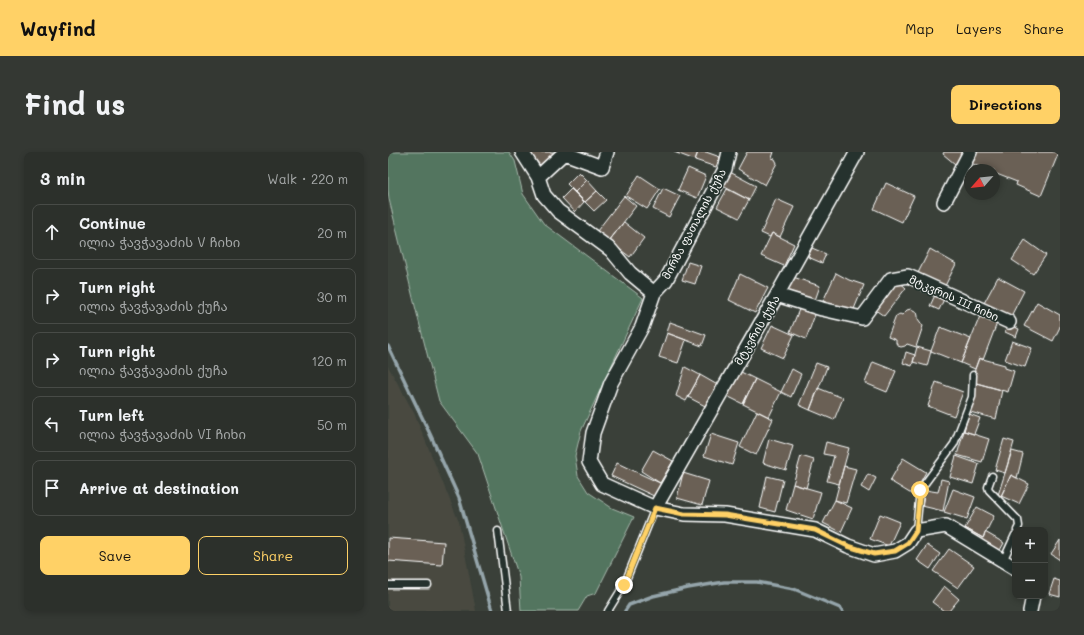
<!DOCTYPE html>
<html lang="en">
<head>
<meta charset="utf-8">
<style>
  :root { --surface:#2c302b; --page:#343833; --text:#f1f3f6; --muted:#a6a9a9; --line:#484b47; --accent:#ffd166 }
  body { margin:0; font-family:Mali,"Noto Sans Georgian",sans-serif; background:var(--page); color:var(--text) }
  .controls { position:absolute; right:12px; bottom:12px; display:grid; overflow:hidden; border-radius:8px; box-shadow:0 2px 6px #0003 }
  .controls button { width:36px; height:36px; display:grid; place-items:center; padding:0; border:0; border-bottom:1px solid var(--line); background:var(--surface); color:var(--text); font:20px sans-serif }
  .compass { position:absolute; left:576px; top:12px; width:36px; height:36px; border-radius:50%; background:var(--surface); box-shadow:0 2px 6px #0003; rotate:242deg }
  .stop { position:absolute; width:12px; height:12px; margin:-9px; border:3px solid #ffd166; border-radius:50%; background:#fff }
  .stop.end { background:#ffd166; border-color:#fff; box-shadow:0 1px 4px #0008 }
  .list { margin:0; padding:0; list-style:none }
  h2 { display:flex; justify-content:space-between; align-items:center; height:52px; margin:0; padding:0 16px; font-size:17px }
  h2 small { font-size:13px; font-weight:400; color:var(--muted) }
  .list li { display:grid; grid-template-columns:26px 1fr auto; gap:12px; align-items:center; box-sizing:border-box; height:56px; margin:0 8px 8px; padding:0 8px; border:1px solid var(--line); border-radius:8px }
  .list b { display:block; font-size:15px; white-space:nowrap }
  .list p { margin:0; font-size:13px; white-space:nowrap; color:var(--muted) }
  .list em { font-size:13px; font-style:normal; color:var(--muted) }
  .actions { display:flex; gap:8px; padding:12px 16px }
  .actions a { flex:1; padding:9px 0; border:1px solid var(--accent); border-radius:8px; text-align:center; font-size:14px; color:var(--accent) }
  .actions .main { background:var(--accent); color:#111 }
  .icon { flex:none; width:22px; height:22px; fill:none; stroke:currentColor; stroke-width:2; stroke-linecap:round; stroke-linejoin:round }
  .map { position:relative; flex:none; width:672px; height:459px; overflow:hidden; border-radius:8px }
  header { display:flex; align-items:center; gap:24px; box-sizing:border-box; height:56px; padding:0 20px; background:var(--accent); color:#111 }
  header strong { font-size:19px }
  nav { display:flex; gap:22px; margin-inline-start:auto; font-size:14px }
  .intro { display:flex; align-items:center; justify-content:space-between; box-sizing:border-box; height:96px; padding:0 24px }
  h1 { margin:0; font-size:28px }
  .button { padding:10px 18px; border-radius:8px; background:var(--accent); color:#111; font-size:14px; font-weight:700 }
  main { display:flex; gap:24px; padding:0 24px }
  aside { flex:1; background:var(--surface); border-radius:8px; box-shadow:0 2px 6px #0003 }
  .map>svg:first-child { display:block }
  .built { fill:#484a41 }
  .green { fill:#52745e; stroke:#a8baae }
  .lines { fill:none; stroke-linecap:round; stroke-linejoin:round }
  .stream { stroke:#95a5ab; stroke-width:3.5 }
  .building { fill:#6a6054; stroke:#fff }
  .lane-casing { stroke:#fff; stroke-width:9 }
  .street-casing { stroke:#fff; stroke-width:16 }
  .lane { stroke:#26332d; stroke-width:6 }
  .street { stroke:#26332d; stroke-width:13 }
  .route { stroke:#ffd166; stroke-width:5 }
  .labels { text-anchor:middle; stroke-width:3.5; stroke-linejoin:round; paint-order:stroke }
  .street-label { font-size:11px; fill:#fff; stroke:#26332d }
</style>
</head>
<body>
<header>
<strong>Wayfind</strong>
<nav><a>Map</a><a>Layers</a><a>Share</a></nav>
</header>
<div class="intro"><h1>Find us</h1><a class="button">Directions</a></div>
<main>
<aside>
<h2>3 min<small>Walk · 220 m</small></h2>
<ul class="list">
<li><svg class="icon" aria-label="ahead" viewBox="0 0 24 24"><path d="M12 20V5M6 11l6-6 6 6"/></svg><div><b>Continue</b><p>ილია ჭავჭავაძის V ჩიხი</p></div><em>20 m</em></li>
<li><svg class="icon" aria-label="right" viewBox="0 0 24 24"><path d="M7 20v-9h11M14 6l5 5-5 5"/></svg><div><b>Turn right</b><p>ილია ჭავჭავაძის ქუჩა</p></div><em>30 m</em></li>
<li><svg class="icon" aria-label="right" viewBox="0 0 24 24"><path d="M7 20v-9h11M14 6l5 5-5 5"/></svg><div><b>Turn right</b><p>ილია ჭავჭავაძის ქუჩა</p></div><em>120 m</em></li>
<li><svg class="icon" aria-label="left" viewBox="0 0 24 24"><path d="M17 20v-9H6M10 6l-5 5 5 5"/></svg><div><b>Turn left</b><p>ილია ჭავჭავაძის VI ჩიხი</p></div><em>50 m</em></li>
<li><svg class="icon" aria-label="arrive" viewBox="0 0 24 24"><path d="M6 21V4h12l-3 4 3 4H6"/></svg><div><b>Arrive at destination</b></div></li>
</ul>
<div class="actions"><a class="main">Save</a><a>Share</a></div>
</aside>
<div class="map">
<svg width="672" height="459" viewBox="0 0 672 459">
  <rect width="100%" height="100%" fill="#3a4039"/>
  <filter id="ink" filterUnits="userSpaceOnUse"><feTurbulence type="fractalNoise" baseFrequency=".025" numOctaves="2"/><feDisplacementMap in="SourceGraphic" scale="8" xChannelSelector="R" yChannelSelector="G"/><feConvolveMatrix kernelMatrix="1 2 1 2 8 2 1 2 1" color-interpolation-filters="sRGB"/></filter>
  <g filter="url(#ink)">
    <path class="built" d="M0 214 26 261 71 370 88 459H0Z"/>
    <path class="green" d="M0 0H121L127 9 135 42 156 72 255 146 193 279 187 304 190 324 200 340 224 356 246 365 208 441 199 444 190 459H133L131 425 90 302 51 249 28 158 1 47 0 37Z"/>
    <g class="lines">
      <path class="stream" d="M0 194 42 282 71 346 104 459
        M237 459 241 453 265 444 300 436 336 430H369L406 437 452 456 454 459"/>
    </g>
    <path class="building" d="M141 0H168L152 13Z
      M286 0H310L307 8Z
      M310 0H318L332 5 328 15 307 8Z
      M359 0H386L384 6 387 7 389 11 377 33 350 17Z
      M556 0H576L567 12 555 2Z
      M587 0H671L653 44 628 33 629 30 606 21V18H599L583 11Z
      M300 16 318 24 309 46 290 38Z
      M340 19 368 34 361 48 333 33Z
      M191 20 199 28 187 40 179 32Z
      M251 23 272 37 259 57 238 44Z
      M199 28 209 39 197 50 187 40Z
      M498 31 526 44 514 70 486 57Z
      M275 36 292 44 281 65 265 57Z
      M183 37 196 50 187 60 174 46Z
      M339 37 361 48 351 66 329 55Z
      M209 39 218 48 206 59 197 50Z
      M236 44 248 54 221 89 209 79Z
      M388 47 406 55 392 85 384 81 382 85 373 81Z
      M236 70 256 86 242 105 221 89Z
      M384 81 406 92 396 114 373 104Z
      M637 88 658 103 645 122 624 108Z
      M424 96 438 102 434 111 420 105Z
      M542 97 568 112 556 136 530 121Z
      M300 110 313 114 307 132 294 128Z
      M448 121 461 128 476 133 464 162 435 149Z
      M352 122 380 136 367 161 341 148Z
      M402 124 432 134 426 151 396 142Z
      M610 125 636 139 621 168 595 153Z
      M509 128 518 136 496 164 486 157Z
      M547 143 556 147 551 158 542 154Z
      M649 150 672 163V175L665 189 636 174Z
      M412 155 428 160 418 187 402 180Z
      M523 157 529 160 530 164V167L535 174 528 195 519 192 517 194 513 195 510 194 508 191V188L500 185 508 164 512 162 514 163 519 158Z
      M592 164 609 171 595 208 591 206 587 217 573 211Z
      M282 170 318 183 314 194 279 181Z
      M620 172 631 177 628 185 617 180Z
      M384 173 406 183 395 206 373 196Z
      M552 175 583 187 573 211 543 199Z
      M279 181 298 188 290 211 271 205Z
      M624 189 644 196 637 215 617 208Z
      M529 195 543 199 539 214 525 210Z
      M518 200 527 203 524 214 515 211Z
      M591 206 617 213V216L626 219 620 240 585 230 587 217Z
      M485 210 508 219 499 240 477 231Z
      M428 211 439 215 422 258 411 253Z
      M297 215 312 223 298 249 288 244Z
      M404 217 413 222 403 245 393 240Z
      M351 219 367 227 355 252 339 244Z
      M312 223 333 235 321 256 300 245Z
      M367 227 393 240 381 265 355 252Z
      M548 230 575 240 566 264 540 254Z
      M588 231 614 238 608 267 582 260Z
      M430 236 455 246 446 268 422 258Z
      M369 259 385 267 368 303 352 295Z
      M581 262 592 266 586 282 576 279Z
      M576 279 601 287 594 310 569 303Z
      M323 282 351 291 344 313 316 304Z
      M381 287 405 294 398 318 375 311Z
      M616 287 626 290 617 321 607 318Z
      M438 290 461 296 451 332 439 329 446 304 435 302Z
      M265 298 285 309 272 331 253 319Z
      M624 299 635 302 629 326 623 323 613 344 610 343Z
      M413 304 426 308 418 336 405 332Z
      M568 304 591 312 585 332 562 325Z
      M515 306 538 320 525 343 502 329Z
      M229 311 274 332 268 345 223 324Z
      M456 314 468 317 458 351 447 348Z
      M295 321 321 329 314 353 289 346Z
      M480 322 488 326 481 340 473 335Z
      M623 323 641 332 631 352 613 344Z
      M379 324 395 328 387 360 372 356Z
      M553 327 561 329 555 359 534 354 537 338 550 340Z
      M405 332 433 340 425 367 398 358Z
      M565 337 587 345 579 367 556 360Z
      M447 348 464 356 453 380 435 371Z
      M589 355 606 364 595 386 577 376Z
      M492 362 512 370 501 394 482 387Z
      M577 376 595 386 597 380 616 391 611 400 575 380Z
      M0 386 56 390 54 413 0 409Z
      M672 388V408L663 402Z
      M539 393 552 402 542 417 529 408Z
      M561 397 586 414 570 436 545 419Z
      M666 427 672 429V445L661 442Z
      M556 434 571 447 561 459H556L544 450Z"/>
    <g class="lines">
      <g class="lane-casing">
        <path id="lane" d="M604 324 600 335 601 338 630 368 631 374 629 378
          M110 379 120 459
          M528 379 532 338 566 292 584 245 585 223
          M615 409 627 383
          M0 433H40
          M220 459 236 433 267 356"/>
      </g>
      <g class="street-casing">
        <path id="street" d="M134 0 150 25 156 43 170 59 223 98 242 121 266 141 254 175 223 231 205 281 201 310 214 332 267 356 296 362 337 363 427 378 460 394 486 403 507 399 520 391 528 379 558 374 627 416
          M150 25 176 1 214 15 219 0
          M556 50 582 0
          M266 141 278 128 337 17 341 0
          M389 143 434 157 474 166 503 127 520 124 621 170
          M267 356 389 143 469 0
          M642 459 645 444"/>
      </g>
      <use href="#lane" class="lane"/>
      <use href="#street" class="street"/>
    </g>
  </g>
  <g class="lines" filter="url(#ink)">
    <path class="route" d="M236 433 267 356 296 362 337 363 427 378 460 394 486 402 507 399 520 391 528 379 532 338"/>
  </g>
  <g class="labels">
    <g class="street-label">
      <text transform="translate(306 72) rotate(-62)" y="4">მირზა ფათალის ქუჩა</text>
      <text transform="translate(566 146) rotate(24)" y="4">მტკვრის III ჩიხი</text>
      <text transform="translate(369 178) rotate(-60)" y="4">მტკვრის ქუჩა</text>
    </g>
  </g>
</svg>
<div class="controls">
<button>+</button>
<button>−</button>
</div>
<svg class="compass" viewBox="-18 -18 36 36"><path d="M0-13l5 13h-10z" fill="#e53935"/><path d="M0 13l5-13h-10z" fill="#a6a9a9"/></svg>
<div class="stop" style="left:532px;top:338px"></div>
<div class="stop end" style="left:236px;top:433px"></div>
</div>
</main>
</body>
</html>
